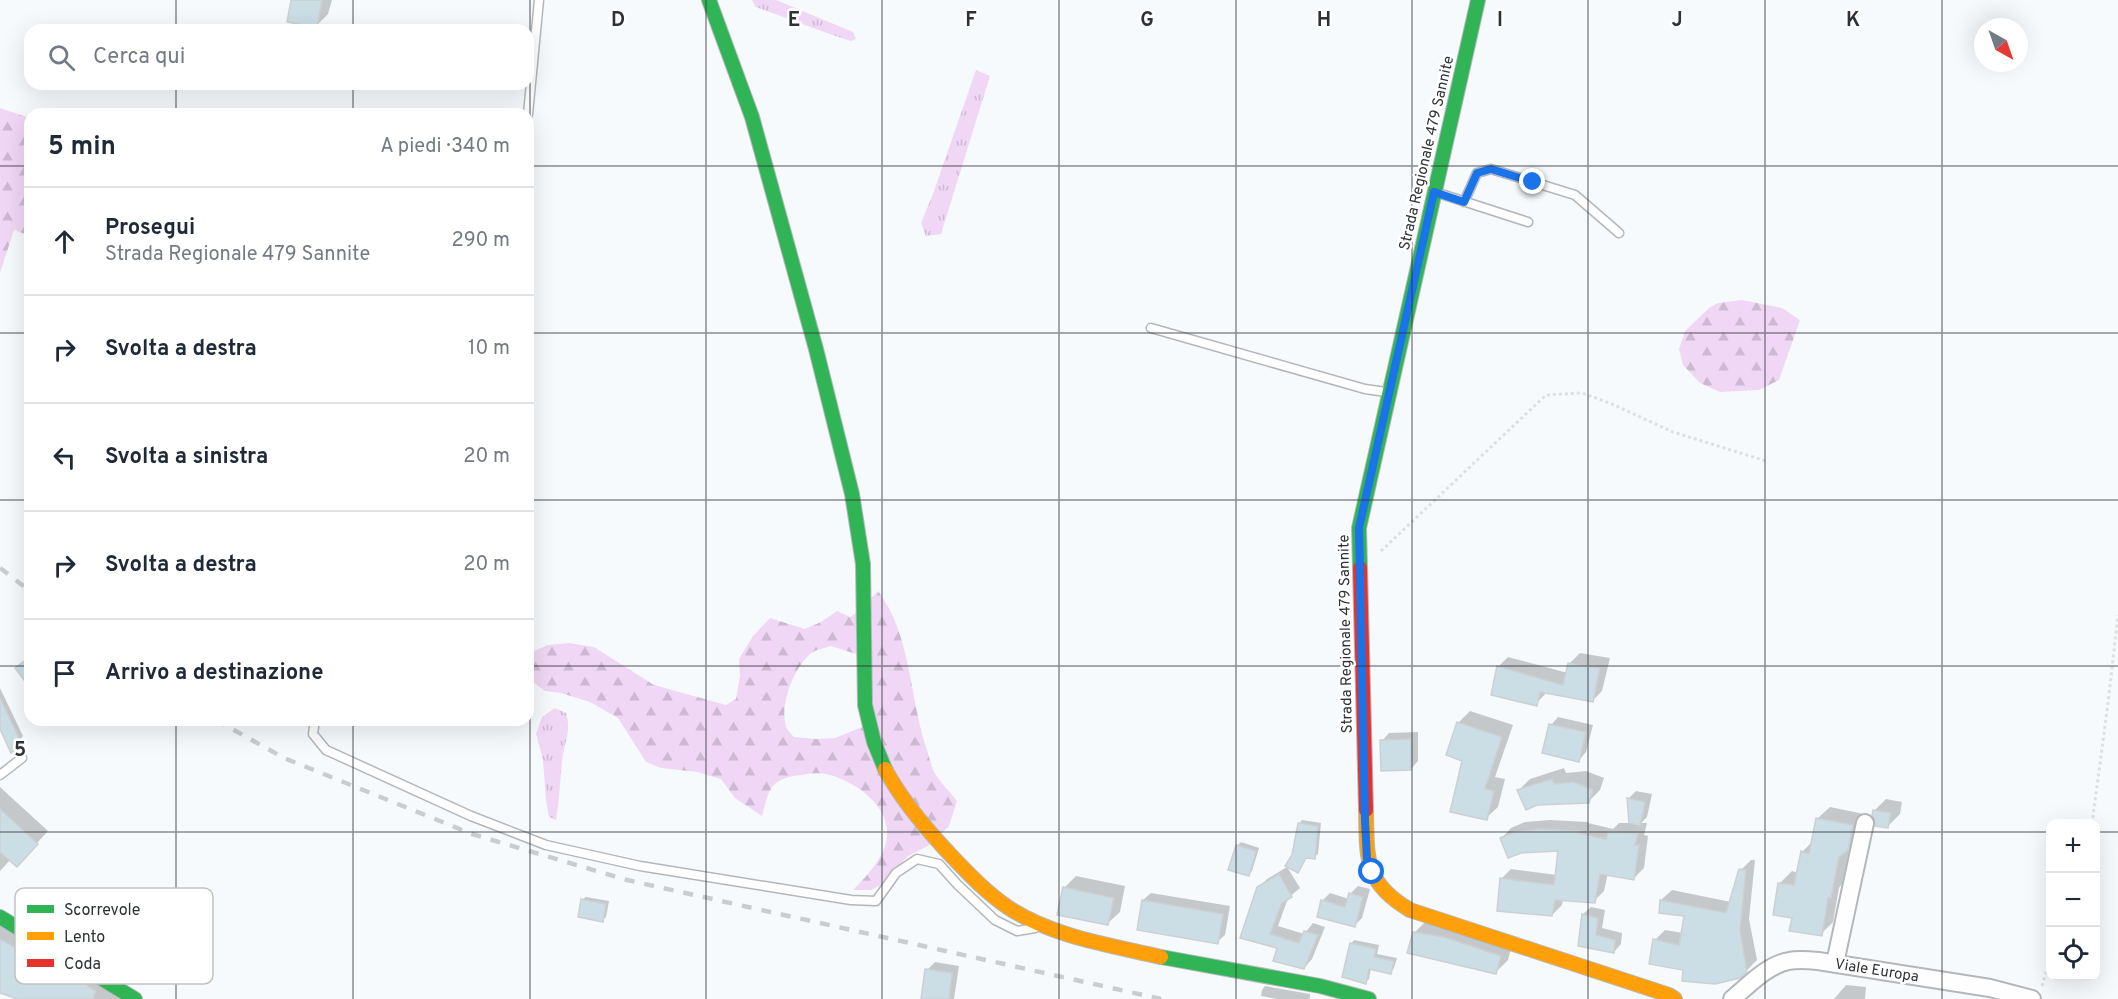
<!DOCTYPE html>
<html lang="it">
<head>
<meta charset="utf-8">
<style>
  :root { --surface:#fff; --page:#f6f6f7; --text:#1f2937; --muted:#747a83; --line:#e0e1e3 }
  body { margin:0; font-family:Overpass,sans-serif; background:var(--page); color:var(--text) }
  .controls { position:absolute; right:18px; bottom:18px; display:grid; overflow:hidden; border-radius:12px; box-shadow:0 6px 24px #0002 }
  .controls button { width:54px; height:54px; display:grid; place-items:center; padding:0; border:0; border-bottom:2px solid var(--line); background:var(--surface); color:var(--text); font:30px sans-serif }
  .compass { position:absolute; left:1974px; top:18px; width:54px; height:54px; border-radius:50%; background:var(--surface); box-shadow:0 6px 24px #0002; rotate:140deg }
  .stop { position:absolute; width:18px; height:18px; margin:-14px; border:4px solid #1a73e8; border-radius:50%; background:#fff }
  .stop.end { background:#1a73e8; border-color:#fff; box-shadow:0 2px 6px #0008 }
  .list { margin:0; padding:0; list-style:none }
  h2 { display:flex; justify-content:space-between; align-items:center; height:78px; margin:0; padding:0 24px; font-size:26px }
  h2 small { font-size:20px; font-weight:400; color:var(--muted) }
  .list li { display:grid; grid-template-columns:39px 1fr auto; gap:18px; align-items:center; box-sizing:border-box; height:108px; padding:0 24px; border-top:2px solid var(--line) }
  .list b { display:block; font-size:22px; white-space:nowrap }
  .list p { margin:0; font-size:20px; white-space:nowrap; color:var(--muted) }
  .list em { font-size:20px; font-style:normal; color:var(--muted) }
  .icon { flex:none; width:33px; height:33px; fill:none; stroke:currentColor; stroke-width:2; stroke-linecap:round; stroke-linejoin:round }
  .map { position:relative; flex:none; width:2118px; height:999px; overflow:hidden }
  .search { position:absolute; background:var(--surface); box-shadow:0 6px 24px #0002; left:24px; top:24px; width:510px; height:66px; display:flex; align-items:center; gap:15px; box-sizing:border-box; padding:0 21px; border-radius:18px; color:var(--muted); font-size:22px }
  .panel { position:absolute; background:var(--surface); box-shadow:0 6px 24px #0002; left:24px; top:108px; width:510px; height:618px; border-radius:18px }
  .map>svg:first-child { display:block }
  .grass { fill:url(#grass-tufts) }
  .forest { fill:url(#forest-firs); fill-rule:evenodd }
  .shadow { fill:#0003 }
  .building { fill:#cbdde5; stroke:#cdd0d2; stroke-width:1.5 }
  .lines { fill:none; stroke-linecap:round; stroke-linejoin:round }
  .lane-casing { stroke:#b4b7ba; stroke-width:11 }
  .street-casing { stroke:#b4b7ba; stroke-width:20 }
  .fast-casing { stroke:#b4b7ba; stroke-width:16 }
  .slow-casing { stroke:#b4b7ba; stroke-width:16 }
  .jam-casing { stroke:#b4b7ba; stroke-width:16 }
  .path { stroke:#dedfdf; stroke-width:3; stroke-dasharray:3 3; stroke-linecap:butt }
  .lane { stroke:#fefeff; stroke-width:8 }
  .street { stroke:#fefeff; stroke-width:16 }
  .fast { stroke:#30b455; stroke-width:14 }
  .slow { stroke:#ff9f0a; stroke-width:14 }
  .jam { stroke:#e5322d; stroke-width:14 }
  .rail { stroke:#cbcccd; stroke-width:4.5; stroke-dasharray:10 10; stroke-linecap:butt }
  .route { stroke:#1a73e8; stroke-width:8 }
  .grid { fill:none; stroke:#2f3235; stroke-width:1.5; stroke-opacity:0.55 }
  .labels { text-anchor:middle; stroke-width:5; stroke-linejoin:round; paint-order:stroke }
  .street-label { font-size:15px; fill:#2f3235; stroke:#fff }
  .key { fill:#fff; stroke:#c1c2c2; stroke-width:1.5 }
  .key-label { font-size:16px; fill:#2f3235 }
  .grid-label { font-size:20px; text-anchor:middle; font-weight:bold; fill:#2f3235; stroke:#fff; stroke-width:5; stroke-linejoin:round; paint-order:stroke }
</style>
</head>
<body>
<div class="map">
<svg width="2118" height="999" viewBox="0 0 2118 999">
  <defs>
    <pattern id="grass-tufts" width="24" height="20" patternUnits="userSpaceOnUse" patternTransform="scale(1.5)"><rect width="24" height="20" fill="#f0d7f5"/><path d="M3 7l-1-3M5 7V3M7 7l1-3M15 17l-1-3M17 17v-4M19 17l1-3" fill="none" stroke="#ceb9d3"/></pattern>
    <pattern id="forest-firs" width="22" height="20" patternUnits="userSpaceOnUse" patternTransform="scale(1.5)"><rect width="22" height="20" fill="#f0d7f5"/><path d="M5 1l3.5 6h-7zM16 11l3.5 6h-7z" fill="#ceb9d3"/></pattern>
  </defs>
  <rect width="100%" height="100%" fill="#f7fafd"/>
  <path class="grass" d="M752 0H776L853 32 856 39 851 41 838 37 756 7Z
    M976 70 990 76 941 234 926 236 921 223 933 194Z
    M555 708 566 713C571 729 566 739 563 754 560 776 560 798 556 820L549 817 546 800 543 760 536 734 542 717Z"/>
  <path class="forest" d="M0 108 30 118V236L14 230 0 273Z
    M1742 300 1782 308 1800 320 1779 380 1759 390 1720 392 1700 383 1683 365 1679 349 1685 331 1709 308 1718 303Z
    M878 591C912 636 909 698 927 750 929 757 931 765 934 772 940 782 950 792 957 801L949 826 928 846 908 856 881 885 871 890H853C865 878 877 865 884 849 899 812 858 781 826 774 816 772 805 774 794 776 786 777 775 781 771 789 766 796 765 807 762 816L735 798 721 779 697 772 661 768 646 762 618 718 590 702 561 693 545 691 528 678V657L532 652 548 645 569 643 594 647 654 685 726 705 736 699 740 676 739 659 753 636 770 618 805 629 821 622 837 611 850 617 859 611ZM831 646 859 655 862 727 835 738 816 739 794 737C791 734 787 730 786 726 779 705 795 664 813 652 818 649 826 648 831 646Z"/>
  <path class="shadow" d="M294 0H332L328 14 316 26Z
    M1580 653 1610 658 1602 691 1592 701 1547 692 1536 704 1498 667 1508 657 1568 673 1570 663Z
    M0 688 23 736 20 740 0 726Z
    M1470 711 1513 725 1495 777 1505 779 1498 807 1486 818 1464 760 1458 723Z
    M1558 717 1593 725 1586 752 1579 760 1551 725Z
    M1418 732V761L1411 769 1382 741 1389 733Z
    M1564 768 1566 773 1586 771 1604 778 1600 790 1588 802 1537 804 1519 790 1530 779Z
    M0 787 48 831 28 853 11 859 0 871Z
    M1636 791 1652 794 1647 817 1641 823H1647L1644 835 1648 836 1644 868 1634 878 1608 873 1604 891 1594 901 1563 899 1562 905 1552 915 1501 879 1511 869 1557 875 1560 849 1502 838 1511 828 1525 822 1550 820 1588 822V823L1613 829 1619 823H1631L1629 798Z
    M1886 799 1902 802 1900 814 1888 826 1874 811Z
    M1830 807 1864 814 1860 837 1850 846 1842 884 1839 888 1833 922 1821 934 1793 917 1780 883 1792 871 1798 873 1802 852 1813 841 1818 818Z
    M1302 820 1321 823 1318 854 1314 857H1307L1298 871 1293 856 1299 824Z
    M1241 842 1259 848 1252 871 1248 875 1237 846Z
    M1751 860H1755L1749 919 1757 960 1746 971 1684 969 1655 940 1665 930 1683 933 1686 914 1661 900 1672 890 1731 902 1741 870Z
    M1287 867 1300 888 1288 898 1278 926 1304 934 1313 923 1325 927 1312 959 1304 968 1279 947 1242 937 1259 888 1267 879Z
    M1076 876 1125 886 1120 912 1108 923 1064 888Z
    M1358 886 1370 889 1362 918 1354 926 1322 901 1330 893 1349 899 1350 894Z
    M1151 893 1230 906 1225 935 1217 942 1143 900Z
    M586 897 609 901 606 917 602 920 582 900Z
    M1591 907 1605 910 1602 928 1622 933 1621 944 1614 952 1580 944 1583 914Z
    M1426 921 1512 944 1508 960 1496 972 1414 933Z
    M0 926 129 999H22L2 992 0 993Z
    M1354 940 1379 945 1377 954 1397 958 1394 968 1391 972 1371 968 1369 979 1365 982 1351 944Z
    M935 962 959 966 954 999H923L927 970Z
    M1846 985 1866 987 1865 999H1834Z
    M1265 986 1310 994V999H1277L1261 996 1262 990Z"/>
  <path class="building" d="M291 0H322L317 28 287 22Z
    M30 657V688L15 668Z
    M1568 663 1600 668 1593 702 1540 692 1537 706 1491 695 1497 666 1563 685Z
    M0 698 22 744 11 753 0 729Z
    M1457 722 1502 737 1485 789 1494 791 1487 820 1450 812 1462 761 1446 755Z
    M1549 724 1586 732 1579 762 1542 753Z
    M1411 739V770L1381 771 1380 740Z
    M1552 779 1554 784 1574 782 1593 790 1589 803 1537 805 1526 810 1517 790Z
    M1627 798 1645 802 1640 826 1629 823Z
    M0 809 38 844 17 867 0 852Z
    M1873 810 1891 813 1888 828 1875 826V820L1872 815Z
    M1816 818 1853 825 1848 850 1839 857 1831 898H1828L1822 936 1789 931 1792 918 1773 915 1778 883 1794 885 1801 851 1809 854Z
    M1298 823 1318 826 1315 859 1306 858 1298 873 1285 866 1292 855Z
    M1539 829 1580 831 1579 833 1606 839 1608 832 1638 833 1635 845H1639L1634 880 1600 874 1595 903 1555 900 1552 916 1497 911 1500 878 1554 885 1558 851 1521 853 1508 858 1500 838 1514 832Z
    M1236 845 1256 851 1249 876 1228 870Z
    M1739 869 1746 870 1740 930 1747 972 1740 978 1715 984 1682 981 1683 970 1649 964 1653 939 1679 945 1684 916 1659 913 1660 900 1726 913Z
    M1279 874 1292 897 1282 903 1270 934 1299 943 1304 931 1318 935 1304 969 1273 961 1277 948 1240 938 1257 887Z
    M1063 887 1114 898 1108 925 1057 915Z
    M1349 893 1363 897 1355 927 1317 917 1321 900 1345 907Z
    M581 899 606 904 603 922 578 917Z
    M1142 900 1223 914 1218 944 1137 930Z
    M1582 914 1598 918 1596 935 1615 940 1614 953 1578 946Z
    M1413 932 1444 937 1501 956 1496 974 1407 953Z
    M0 939 23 952 25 948 47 962 45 966 75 978 96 991 93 999H17L0 993Z
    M1350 943 1376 949 1374 957 1394 961 1391 974 1369 969 1366 984 1342 977Z
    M925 969 952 973 949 999H921Z"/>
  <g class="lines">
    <g class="lane-casing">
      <path id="lane" d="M528 114 539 0
        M1438 193 1528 222
        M1464 202 1477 173 1491 169 1575 195 1619 233
        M1151 328 1365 389 1386 392
        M315 720 313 734 326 750 471 816 546 845 640 866 851 900 876 901 896 873 917 859 939 864 957 884 995 920 1017 931 1035 928
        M0 775 22 758"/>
    </g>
    <g class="street-casing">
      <path id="street" d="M1835 963 1865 823
        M1732 999C1749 985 1767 965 1789 961 1798 959 1808 960 1818 961L1990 988 2032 999"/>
    </g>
    <g class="fast-casing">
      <path id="fast" d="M709 0 752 117 816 349 852 494 863 564 865 705 874 742 885 769
        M1360 568 1359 528 1478 0
        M0 917 135 999
        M1161 957 1320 986 1369 999"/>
    </g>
    <g class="slow-casing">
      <path id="slow" d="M885 769C901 799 922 824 945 849 965 870 985 892 1009 908 1054 937 1110 945 1161 957
        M1366 810C1367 859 1364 883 1410 910L1669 995 1675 999"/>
    </g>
    <g class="jam-casing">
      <path id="jam" d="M1360 568 1366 810"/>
    </g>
    <path class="path" d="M1381 551 1546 395 1582 393 1612 404 1673 432 1766 461
      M2092 824 2108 703 2118 615
      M2042 986 2050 959"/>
    <use href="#lane" class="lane"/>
    <use href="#street" class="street"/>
    <use href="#fast" class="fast"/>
    <use href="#slow" class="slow"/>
    <use href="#jam" class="jam"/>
    <path class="rail" d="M0 568 30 591
      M216 720 284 758 472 834 627 880 1161 999"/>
  </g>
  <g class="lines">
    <path class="route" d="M1372 872 1367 859 1365 820 1359 528 1434 192 1464 202 1477 173 1491 169 1533 182"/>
  </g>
  <path class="grid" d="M176 0V30M353 0V30M530 0V999M706 0V999M882 0V999M1059 0V999M1236 0V999M1412 0V999M1588 0V999M1765 0V999M1942 0V999M176 84V114M353 84V114M0 166H30M528 166H2118M0 333H30M528 333H2118M0 500H30M528 500H2118M0 666H30M528 666H2118M176 720V999M353 720V999M0 832H2050M2096 832H2118"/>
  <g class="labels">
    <g class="street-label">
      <text transform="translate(1426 153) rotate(-77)" y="5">Strada Regionale 479 Sannite</text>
      <text transform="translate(1345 634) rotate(-91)" y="5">Strada Regionale 479 Sannite</text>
      <text transform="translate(1877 970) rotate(9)" y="5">Viale Europa</text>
    </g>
  </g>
  <rect x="15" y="888" width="198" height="96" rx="9" class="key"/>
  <rect x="27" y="905" width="27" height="8" fill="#30b455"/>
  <rect x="27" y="932" width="27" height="8" fill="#ff9f0a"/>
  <rect x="27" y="959" width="27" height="8" fill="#e5322d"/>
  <g class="key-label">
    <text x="64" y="915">Scorrevole</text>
    <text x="64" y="942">Lento</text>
    <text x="64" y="969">Coda</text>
  </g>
  <g class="grid-label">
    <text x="618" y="26">D</text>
    <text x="794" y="26">E</text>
    <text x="971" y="26">F</text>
    <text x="1147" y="26">G</text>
    <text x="1324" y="26">H</text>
    <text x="1500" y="26">I</text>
    <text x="1677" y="26">J</text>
    <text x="1853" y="26">K</text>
    <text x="20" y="756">5</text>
  </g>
</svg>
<div class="controls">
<button>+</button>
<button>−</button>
<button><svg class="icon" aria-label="locate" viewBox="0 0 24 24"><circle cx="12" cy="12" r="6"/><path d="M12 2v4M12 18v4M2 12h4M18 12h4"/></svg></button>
</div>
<svg class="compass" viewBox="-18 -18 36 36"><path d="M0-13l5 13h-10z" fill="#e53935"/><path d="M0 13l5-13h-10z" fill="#747a83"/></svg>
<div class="stop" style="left:1372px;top:872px"></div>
<div class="stop end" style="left:1533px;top:182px"></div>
<div class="search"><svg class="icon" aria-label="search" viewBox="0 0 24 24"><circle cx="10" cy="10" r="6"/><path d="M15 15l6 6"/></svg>Cerca qui</div>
<section class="panel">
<h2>5 min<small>A piedi · 340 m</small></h2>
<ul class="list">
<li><svg class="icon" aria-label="ahead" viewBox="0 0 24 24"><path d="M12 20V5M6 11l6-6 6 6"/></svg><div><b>Prosegui</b><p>Strada Regionale 479 Sannite</p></div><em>290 m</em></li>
<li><svg class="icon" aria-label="right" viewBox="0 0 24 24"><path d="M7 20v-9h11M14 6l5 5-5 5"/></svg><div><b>Svolta a destra</b></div><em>10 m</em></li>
<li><svg class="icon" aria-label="left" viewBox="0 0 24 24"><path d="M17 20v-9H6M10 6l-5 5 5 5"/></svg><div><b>Svolta a sinistra</b></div><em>20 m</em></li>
<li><svg class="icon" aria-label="right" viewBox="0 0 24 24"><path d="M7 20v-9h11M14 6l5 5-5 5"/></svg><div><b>Svolta a destra</b></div><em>20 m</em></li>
<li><svg class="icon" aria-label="arrive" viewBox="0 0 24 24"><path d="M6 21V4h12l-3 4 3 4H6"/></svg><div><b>Arrivo a destinazione</b></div></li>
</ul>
</section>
</div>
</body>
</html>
